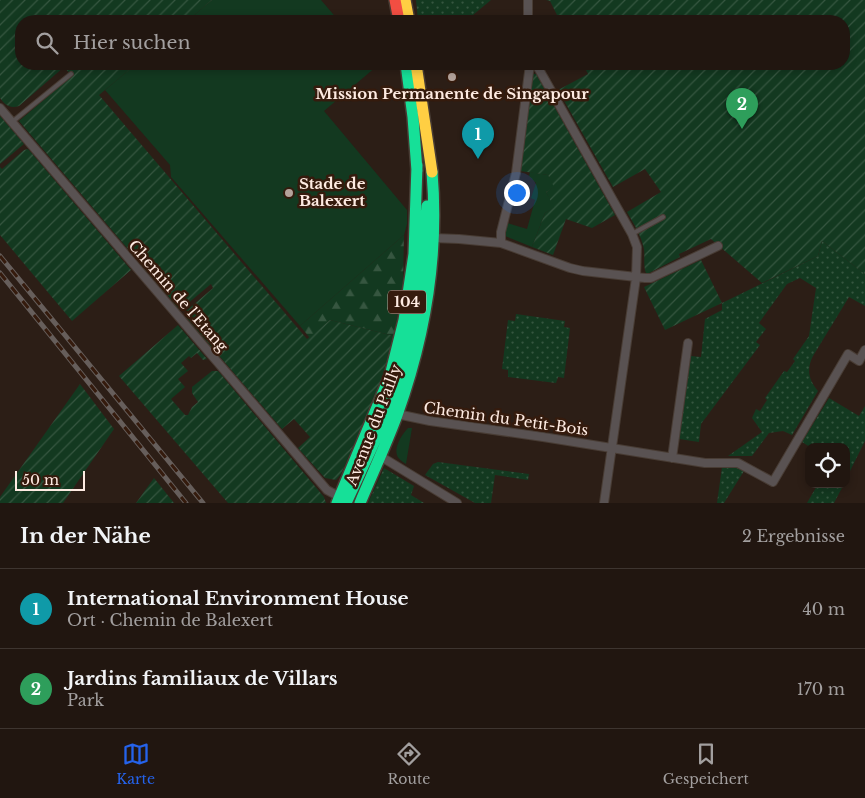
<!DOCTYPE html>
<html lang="de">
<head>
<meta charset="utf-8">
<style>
  :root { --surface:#211610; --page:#291f19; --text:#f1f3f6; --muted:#a29f9f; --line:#3e3530; --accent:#2563eb }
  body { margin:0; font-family:"Libre Baskerville",serif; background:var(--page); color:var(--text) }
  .controls { position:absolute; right:15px; bottom:15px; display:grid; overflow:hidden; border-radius:10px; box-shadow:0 2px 8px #0003 }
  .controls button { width:45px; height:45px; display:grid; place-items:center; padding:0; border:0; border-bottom:1px solid var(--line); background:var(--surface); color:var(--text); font:25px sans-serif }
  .scale { position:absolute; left:15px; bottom:12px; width:70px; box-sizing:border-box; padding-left:5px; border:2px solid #feebe2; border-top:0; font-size:14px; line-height:18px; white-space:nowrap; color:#feebe2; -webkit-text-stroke:4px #351b0d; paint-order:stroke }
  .you { position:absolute; left:516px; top:192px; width:18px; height:18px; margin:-12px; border:4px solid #fff; border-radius:50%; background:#1a73e8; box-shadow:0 0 0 8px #1a73e833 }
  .badge { display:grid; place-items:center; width:32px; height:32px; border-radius:50%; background:var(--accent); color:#fff; font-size:16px; font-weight:700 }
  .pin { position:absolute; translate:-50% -41px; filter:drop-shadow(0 1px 2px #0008) }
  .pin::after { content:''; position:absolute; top:26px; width:18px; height:15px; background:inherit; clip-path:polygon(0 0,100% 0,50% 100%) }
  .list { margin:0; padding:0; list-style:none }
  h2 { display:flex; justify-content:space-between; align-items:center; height:65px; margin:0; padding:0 20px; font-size:21px }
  h2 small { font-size:16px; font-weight:400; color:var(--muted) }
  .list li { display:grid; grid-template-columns:32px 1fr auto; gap:15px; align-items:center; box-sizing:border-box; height:80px; padding:0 20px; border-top:1px solid var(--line) }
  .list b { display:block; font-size:19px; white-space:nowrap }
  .list p { margin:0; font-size:16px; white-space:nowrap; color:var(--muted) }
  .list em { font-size:16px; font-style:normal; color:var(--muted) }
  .icon { flex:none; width:28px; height:28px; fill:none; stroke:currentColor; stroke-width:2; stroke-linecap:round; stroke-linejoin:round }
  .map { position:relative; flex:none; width:865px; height:503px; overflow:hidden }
  .search { position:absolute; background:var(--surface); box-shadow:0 2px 8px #0003; left:15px; right:15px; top:15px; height:55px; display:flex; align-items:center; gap:12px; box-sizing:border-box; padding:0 18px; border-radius:20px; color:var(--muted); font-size:19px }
  .sheet { height:225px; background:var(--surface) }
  nav { display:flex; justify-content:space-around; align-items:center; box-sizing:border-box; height:70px; border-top:1px solid var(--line); background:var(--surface); font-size:14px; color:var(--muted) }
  nav a { display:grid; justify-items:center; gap:2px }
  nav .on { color:var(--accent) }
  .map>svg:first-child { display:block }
  .grass { fill:#133920 }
  .forest { fill:url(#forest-firs) }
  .park { fill:url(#park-dots) }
  .garden { fill:url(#garden-furrows) }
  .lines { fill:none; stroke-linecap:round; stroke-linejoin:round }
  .lane-casing { stroke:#483c34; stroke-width:6 }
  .street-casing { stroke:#483c34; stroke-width:10 }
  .fast-casing { stroke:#483c34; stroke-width:14 }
  .slow-casing { stroke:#483c34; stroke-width:14 }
  .jam-casing { stroke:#483c34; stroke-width:14 }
  .lane { stroke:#595252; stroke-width:4 }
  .street { stroke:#595252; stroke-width:8 }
  .fast { stroke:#16e098; stroke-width:11 }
  .slow { stroke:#ffcf43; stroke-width:11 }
  .jam { stroke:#f24e42; stroke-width:11 }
  .rail-casing { stroke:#665e5b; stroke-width:5 }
  .rail { stroke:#351b0d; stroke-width:3; stroke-dasharray:9; stroke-linecap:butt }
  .poi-dot { fill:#b4a39b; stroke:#351b0d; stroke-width:2 }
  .labels { text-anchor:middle; stroke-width:5; stroke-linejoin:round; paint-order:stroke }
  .shield { fill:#351b0d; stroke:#c2ada2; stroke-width:1 }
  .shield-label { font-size:14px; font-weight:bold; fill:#feebe2 }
  .poi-label { font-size:15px; font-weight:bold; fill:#feebe2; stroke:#351b0d }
  .street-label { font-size:15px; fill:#feebe2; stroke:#351b0d }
</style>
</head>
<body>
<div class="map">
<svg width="865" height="503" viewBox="0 0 865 503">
  <defs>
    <pattern id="forest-firs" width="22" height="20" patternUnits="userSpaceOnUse" patternTransform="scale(1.25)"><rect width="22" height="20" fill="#133920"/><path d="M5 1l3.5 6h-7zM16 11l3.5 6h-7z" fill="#365640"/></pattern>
    <pattern id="park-dots" width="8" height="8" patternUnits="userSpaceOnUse" patternTransform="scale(1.25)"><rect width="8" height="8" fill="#133920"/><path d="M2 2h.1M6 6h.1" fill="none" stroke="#365640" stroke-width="1.8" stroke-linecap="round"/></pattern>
    <pattern id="garden-furrows" width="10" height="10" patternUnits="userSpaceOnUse" patternTransform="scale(1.25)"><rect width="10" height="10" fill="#133920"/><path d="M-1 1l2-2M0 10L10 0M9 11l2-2" fill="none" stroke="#365640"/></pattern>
  </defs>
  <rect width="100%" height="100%" fill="#2c1e16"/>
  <path class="grass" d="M212 0H321L339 21H187Z
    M136 64H375L377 66 324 111 407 210V224L404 235 300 326 171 177 170 165 105 90Z
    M530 172 548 175 555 187 546 192 555 207 545 213 532 247 505 236 504 232 507 223 527 229 535 200 531 198 536 183 529 176Z
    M408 428H412L406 464C402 461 398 459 397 455 394 447 402 434 408 428Z"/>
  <path class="forest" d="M404 235 403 283 394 336 330 320 310 338 300 326Z"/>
  <path class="park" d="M416 0H491L473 15 441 21H418Z
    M822 241 865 274V306L849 297 813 356C806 370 809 380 818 391L792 435 783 431 769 433 752 456H728L762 432 752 418 756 409 760 411 767 400 765 398 784 371 787 372 795 361 793 359 809 336 816 288 800 278 787 284 759 323 766 329 756 342 760 345 701 424 699 442 679 439 691 356 701 357 705 319 722 310V303L818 256Z
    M516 314 565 321 564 327 570 328 564 378 558 377 556 383 508 377V370L502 369 508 320 515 321Z
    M829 398 859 416 865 406V441L846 479V447H810L802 442Z
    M438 462 529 474 528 480 495 475 491 503H475L425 475 433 464Z
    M722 467 737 468 744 471 724 503H717Z
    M384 468 414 486 411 495 424 503H368Z
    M818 484H844L834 503H807Z"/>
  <path class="garden" d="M0 0H212L187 21H21V64H136L99 95 307 339 330 320 394 336 380 384 341 474 336 480 325 478 298 448 310 437 294 419 282 429 186 317V311L213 288 211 284 180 310 19 121 72 76 64 67 19 106C10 109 5 105 0 98Z
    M546 0H865V274L822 241 818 256 762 283 711 239 679 254 680 257 649 273H646C643 266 645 257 644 249 641 235 634 224 627 212L661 192 645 169 613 187 558 90 588 74 583 64H844V21H560L550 1Z
    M532 74H536L615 215 592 228 566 219 553 255 532 247 545 213 554 207 546 192 554 187 548 175 520 171Z
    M0 116 24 144 0 164Z
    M28 149 131 270 72 321 0 235V167L2 169 24 150Z
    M701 260 722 303 665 330 644 287Z
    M178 325 207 359 203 360 197 353 191 358 189 356 181 363 188 371 178 379 185 387 171 399 185 415H188L192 407 198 402 192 393V387L212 371H218L324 497 326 503H228L119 376Z
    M80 384 114 429 63 503H0V497Z
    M154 478 174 503H136Z"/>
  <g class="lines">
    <g class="lane-casing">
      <path id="lane" d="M12 122 71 74
        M632 234 663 217"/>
    </g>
    <g class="street-casing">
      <path id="street" d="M528 21V0
        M536 64 632 234 637 247 636 278 604 503
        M0 108 327 490 340 497
        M433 238 459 239 501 243 570 268 583 271 645 278H651L718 246
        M501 243V232L516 173 530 64
        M397 414 430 421 543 437 705 463H738L773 482 848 354 859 361 865 350
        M380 456 457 503
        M672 458 688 343"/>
    </g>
    <g class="fast-casing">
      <path id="fast" d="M406 64 413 117 417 171
        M337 503 390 376 404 320 414 254 417 165
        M346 503C367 457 391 411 404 361 418 310 422 258 427 206
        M360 503C372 474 386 445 397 415 425 337 439 255 432 172"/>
    </g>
    <g class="slow-casing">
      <path id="slow" d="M405 0 409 21
        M416 64 432 172"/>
    </g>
    <g class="jam-casing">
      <path id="jam" d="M395 0 399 21"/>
    </g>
    <use href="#lane" class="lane"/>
    <use href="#street" class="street"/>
    <use href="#fast" class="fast"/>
    <use href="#slow" class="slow"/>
    <use href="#jam" class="jam"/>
    <g class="rail-casing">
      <path id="rail" d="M0 256 203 503
        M0 273 186 503"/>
    </g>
    <use href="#rail" class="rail"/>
  </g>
  <g class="poi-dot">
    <circle cx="452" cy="77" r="5"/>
    <circle cx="289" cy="193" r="5"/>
  </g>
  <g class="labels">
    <rect class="shield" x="388" y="290.5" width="38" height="23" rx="4"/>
    <g class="shield-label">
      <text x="407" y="307">104</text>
    </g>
    <g class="poi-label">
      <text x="452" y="99">Mission Permanente de Singapour</text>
      <text x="299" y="189" text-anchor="start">Stade de<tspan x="299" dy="17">Balexert</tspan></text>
    </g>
    <g class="street-label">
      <text transform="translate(178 296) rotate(49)" y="5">Chemin de l'Etang</text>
      <text transform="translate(506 419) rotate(8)" y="5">Chemin du Petit-Bois</text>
      <text transform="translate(374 425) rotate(-69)" y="5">Avenue du Pailly</text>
    </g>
  </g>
</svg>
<div class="controls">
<button><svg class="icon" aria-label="locate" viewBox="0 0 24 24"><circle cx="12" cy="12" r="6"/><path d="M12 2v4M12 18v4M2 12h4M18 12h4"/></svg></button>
</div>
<div class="scale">50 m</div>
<div class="you"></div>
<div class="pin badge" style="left:478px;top:159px;background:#0f9aa8">1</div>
<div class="pin badge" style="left:742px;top:129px;background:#2e9e5b">2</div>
<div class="search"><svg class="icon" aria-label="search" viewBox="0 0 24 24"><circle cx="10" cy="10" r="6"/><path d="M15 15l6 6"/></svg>Hier suchen</div>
</div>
<section class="sheet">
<h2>In der Nähe<small>2 Ergebnisse</small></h2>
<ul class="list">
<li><span class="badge" style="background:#0f9aa8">1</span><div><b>International Environment House</b><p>Ort · Chemin de Balexert</p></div><em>40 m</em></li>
<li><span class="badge" style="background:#2e9e5b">2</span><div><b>Jardins familiaux de Villars</b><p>Park</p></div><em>170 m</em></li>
</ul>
</section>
<nav>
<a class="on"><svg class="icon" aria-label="map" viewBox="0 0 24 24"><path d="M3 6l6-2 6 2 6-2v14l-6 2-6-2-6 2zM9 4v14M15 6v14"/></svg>Karte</a>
<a><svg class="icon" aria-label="directions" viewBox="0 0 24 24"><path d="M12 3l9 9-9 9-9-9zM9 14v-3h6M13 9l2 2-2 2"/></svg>Route</a>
<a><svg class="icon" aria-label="saved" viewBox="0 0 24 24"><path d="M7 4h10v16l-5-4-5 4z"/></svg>Gespeichert</a>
</nav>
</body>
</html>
